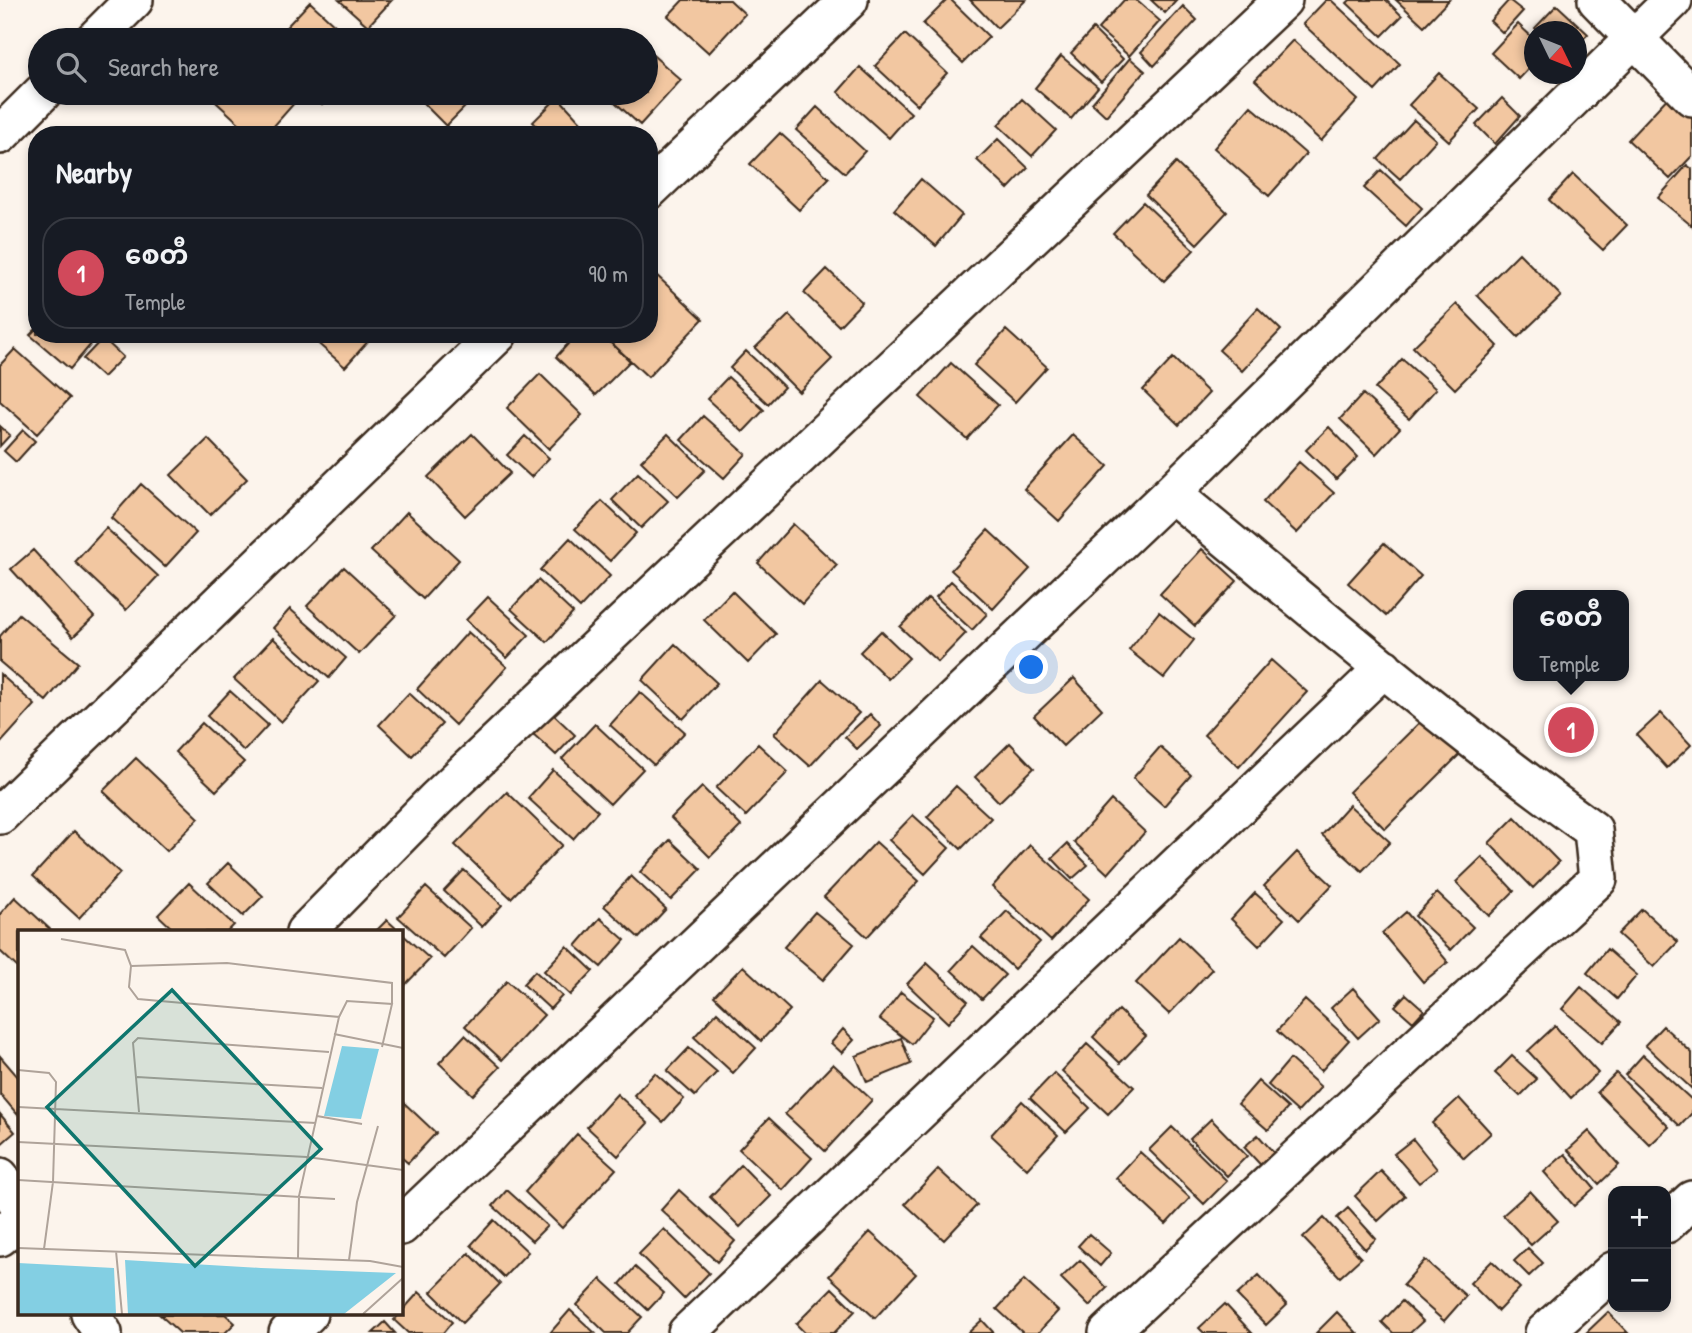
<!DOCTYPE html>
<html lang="en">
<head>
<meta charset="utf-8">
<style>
  :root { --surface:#171b24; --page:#242831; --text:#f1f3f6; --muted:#9ea1a6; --line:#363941; --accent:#d1495b }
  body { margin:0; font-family:"Patrick Hand","Noto Sans Myanmar",sans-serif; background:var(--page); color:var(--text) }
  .controls { position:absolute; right:21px; bottom:21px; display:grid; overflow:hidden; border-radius:14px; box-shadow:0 4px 10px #0003 }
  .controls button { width:63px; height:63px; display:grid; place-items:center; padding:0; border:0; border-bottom:2px solid var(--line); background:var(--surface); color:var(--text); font:35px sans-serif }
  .compass { position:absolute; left:1524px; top:21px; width:63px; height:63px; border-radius:50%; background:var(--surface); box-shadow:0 4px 10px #0003; rotate:133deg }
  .you { position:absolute; left:1032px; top:668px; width:24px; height:24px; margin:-18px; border:5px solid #fff; border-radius:50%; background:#1a73e8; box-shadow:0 0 0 10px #1a73e833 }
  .badge { display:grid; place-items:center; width:46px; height:46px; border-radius:50%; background:var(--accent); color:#fff; font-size:23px; font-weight:700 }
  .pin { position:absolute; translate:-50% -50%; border:4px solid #fff; box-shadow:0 2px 7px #0006 }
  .popup { position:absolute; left:1513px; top:590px; width:116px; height:91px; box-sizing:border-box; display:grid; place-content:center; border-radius:14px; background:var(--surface); filter:drop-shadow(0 2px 5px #0005); font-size:23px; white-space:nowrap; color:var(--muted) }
  .popup b { font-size:26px; color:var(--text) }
  .popup::after { content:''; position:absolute; left:50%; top:100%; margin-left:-14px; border:14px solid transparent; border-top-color:var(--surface) }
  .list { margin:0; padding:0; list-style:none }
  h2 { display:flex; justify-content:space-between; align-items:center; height:91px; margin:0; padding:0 28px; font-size:30px }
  h2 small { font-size:23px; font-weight:400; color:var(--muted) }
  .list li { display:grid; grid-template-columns:46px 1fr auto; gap:21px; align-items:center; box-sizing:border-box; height:112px; margin:0 14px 14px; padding:0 14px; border:2px solid var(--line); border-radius:28px }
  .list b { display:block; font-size:26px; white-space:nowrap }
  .list p { margin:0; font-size:23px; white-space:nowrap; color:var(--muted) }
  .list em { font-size:23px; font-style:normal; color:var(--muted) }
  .icon { flex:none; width:38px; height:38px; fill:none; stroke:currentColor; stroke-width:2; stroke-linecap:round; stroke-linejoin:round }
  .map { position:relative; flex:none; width:1692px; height:1333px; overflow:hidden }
  .search { position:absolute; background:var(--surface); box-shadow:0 4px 10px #0003; left:28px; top:28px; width:630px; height:77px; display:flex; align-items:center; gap:18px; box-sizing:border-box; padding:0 24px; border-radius:38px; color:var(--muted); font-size:26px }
  .panel { position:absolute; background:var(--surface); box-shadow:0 4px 10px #0003; left:28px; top:126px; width:630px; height:217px; border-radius:28px }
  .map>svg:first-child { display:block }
  .building { fill:#f2c7a1; stroke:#3b2a1e; stroke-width:2 }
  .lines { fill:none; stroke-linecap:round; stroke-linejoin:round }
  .minor-casing { stroke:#3b2a1e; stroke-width:42 }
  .minor { stroke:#fff; stroke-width:37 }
  .inset-road { fill:none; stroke:#afa39a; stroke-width:2 }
  .view { fill:#0f766e; fill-opacity:0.15; stroke:#0f766e; stroke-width:3.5 }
  .inset-edge { fill:none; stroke:#3b2a1e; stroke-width:3.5 }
</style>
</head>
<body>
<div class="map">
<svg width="1692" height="1333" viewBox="0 0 1692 1333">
  <rect width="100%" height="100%" fill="#fcf4ec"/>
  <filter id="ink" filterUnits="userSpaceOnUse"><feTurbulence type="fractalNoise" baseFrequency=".0143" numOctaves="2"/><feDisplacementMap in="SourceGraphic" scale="14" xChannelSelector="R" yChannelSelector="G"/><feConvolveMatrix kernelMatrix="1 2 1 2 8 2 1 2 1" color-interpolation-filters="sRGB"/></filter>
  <g filter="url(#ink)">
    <path class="building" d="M339 0H392L368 26Z
      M683 0H730L745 14 709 53 668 16Z
      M947 0H951L989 37 963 63 923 24Z
      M970 0H1026L997 28Z
      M1124 0H1136L1160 21 1129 56 1098 29Z
      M1151 0H1177L1165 13Z
      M1326 0H1331L1400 64 1375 91 1303 24Z
      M1350 0H1386L1402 16 1382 36 1347 3Z
      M1396 0H1449L1424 26Z
      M1509 0 1523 11 1503 33 1490 21Z
      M310 2 351 40H274Z
      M1557 5 1588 34 1576 46V32H1538L1535 28Z
      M1183 6 1197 20 1154 66 1141 52Z
      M1518 24 1534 39V63L1519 79 1491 53Z
      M1093 29 1123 59 1101 82 1071 53Z
      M905 34 947 73 917 105 875 66Z
      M1293 40 1358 100 1321 141 1255 80Z
      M646 49 681 80 640 125 605 93H646Z
      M1061 56 1098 87 1071 119 1035 88Z
      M1130 58 1145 71 1106 116 1092 103Z
      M860 67 911 113 889 138 838 92Z
      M1439 73 1479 109 1449 141 1409 105Z
      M1673 92 1692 110V156L1670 179 1628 140Z
      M206 93H288L297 100 266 135H252Z
      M310 93H333L322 104Z
      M413 93H462L470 102 446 126Z
      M558 97 593 135H545L533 122Z
      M1502 98 1520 116 1495 144 1476 125Z
      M1022 99 1056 130 1032 156 998 125Z
      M1251 106 1306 154 1269 196 1214 148Z
      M817 107 865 151 845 173 796 130Z
      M1414 120 1436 140 1400 179 1378 159Z
      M780 133 829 178 799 210 750 164Z
      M998 139 1028 168 1008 189 977 160Z
      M1176 163 1227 212 1197 244 1146 195Z
      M1687 165 1692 169V226L1658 198Z
      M1381 170 1422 208 1406 226 1364 188Z
      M1573 174 1627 225 1603 250 1549 200Z
      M921 179 962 215 936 246 894 210Z
      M1143 202 1194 250 1164 281 1113 233Z
      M1519 253 1561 296 1518 337 1477 295Z
      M827 269 862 302 839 326 804 293Z
      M653 272 703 319 648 377 602 334H649V277Z
      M1457 304 1498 346 1455 389 1413 347Z
      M1258 308 1281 330 1242 371 1219 350Z
      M789 315 832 359 799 392 755 348Z
      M37 328V334H82L92 343 70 369 30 335Z
      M1006 330 1047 367 1015 402 974 365Z
      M319 334H368L372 337 345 367 314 340Z
      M577 334H601L630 361 596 395 556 357Z
      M103 338 123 357 103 377 83 359Z
      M15 349 70 398 37 434 0 401V365Z
      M746 351 784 387 768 404 730 368Z
      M1173 358 1209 393 1179 425 1143 390Z
      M1402 359 1436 389 1409 419 1375 389Z
      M951 363 998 405 967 439 920 397Z
      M540 374 582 415 549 449 507 408Z
      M728 377 764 410 743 432 707 399Z
      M1363 394 1400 428 1376 454 1340 419Z
      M703 416 746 454 724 478 681 440Z
      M0 426 10 435 0 446Z
      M1329 427 1358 457 1336 479 1306 450Z
      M23 430 35 441 16 462 4 451Z
      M472 434 510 473 465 516 428 477Z
      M668 434 705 470 678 497 641 461Z
      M1073 435 1108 466 1059 521 1024 489Z
      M525 436 549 458 531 477 507 455Z
      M208 439 247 479 210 515 171 475Z
      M1299 462 1334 493 1297 533 1263 502Z
      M638 473 668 501 641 528 612 500Z
      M141 484 196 533 165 567 111 518Z
      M602 501 636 533 610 561 575 529Z
      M407 512 459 560 423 599 371 551Z
      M793 524 837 565 802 604 758 563Z
      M106 528 158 576 126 610 75 562Z
      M988 530 1030 569 993 609 951 570Z
      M570 538 610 576 580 608 540 570Z
      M1384 543 1421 576 1386 616 1348 583Z
      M1202 549 1237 581 1195 626 1160 594Z
      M33 550 94 617 73 637 11 569Z
      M344 567 396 615 359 654 307 606Z
      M538 580 573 613 547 642 511 609Z
      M951 581 987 614 972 630 936 597Z
      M732 591 776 634 748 663 704 620Z
      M488 597 529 635 507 658 466 620Z
      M928 598 966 633 938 662 900 627Z
      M290 609 346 658 329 678 273 628Z
      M1159 612 1194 640 1164 678 1129 650Z
      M19 614 78 663 46 701 0 662V636Z
      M881 631 909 658 888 679 860 652Z
      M468 632 507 667 455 725 417 689Z
      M273 638 319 681 281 722 234 679Z
      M675 644 717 683 683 719 642 680Z
      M1271 660 1307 692 1239 767 1204 735Z
      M0 674 35 705 0 744Z
      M1074 678 1102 709 1063 746 1034 716Z
      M822 680 859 713 810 766 774 734Z
      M230 691 268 725 244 751 207 716Z
      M640 692 685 732 654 765 610 725Z
      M409 693 442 724 412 756 379 725Z
      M551 712 575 735 556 755 532 733Z
      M1661 713 1691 745 1667 768 1637 735Z
      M870 714 881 726 857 749 845 737Z
      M1423 719 1459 755 1385 829 1349 792Z
      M202 723 244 762 216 791 175 752Z
      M595 724 643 769 610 804 562 759Z
      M1010 743 1034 768 999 802 975 777Z
      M758 744 788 772 746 816 716 788Z
      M1160 747 1191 775 1164 806 1133 778Z
      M136 758 199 818 167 851 103 791Z
      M553 770 598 811 573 839 528 798Z
      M956 786 991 818 961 849 927 817Z
      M702 787 741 826 710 857 671 818Z
      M507 792 562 845 511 898 455 845Z
      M1111 800 1145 832 1108 874 1074 842Z
      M1349 805 1390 842 1362 871 1322 835Z
      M913 815 949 848 925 874 889 840Z
      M1515 817 1559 862 1533 888 1489 843Z
      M74 831 120 873 79 918 33 876Z
      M670 840 701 869 671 900 640 872Z
      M876 842 919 881 867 937 824 897Z
      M1067 844 1088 865 1072 879 1052 858Z
      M1030 845 1089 899 1051 941 992 887Z
      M1297 852 1332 885 1299 920 1264 886Z
      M1482 857 1514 891 1489 916 1456 882Z
      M228 863 263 896 243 916 208 883Z
      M464 870 502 905 482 927 444 891Z
      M631 876 666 909 639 938 604 906Z
      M189 883 234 925 227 932H176L158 915Z
      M426 887 471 928 444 958 398 917Z
      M1255 893 1284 919 1259 946 1231 919Z
      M1437 893 1473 927 1451 950 1415 916Z
      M15 897 53 932H19V969L0 951V914Z
      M1642 909 1678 942 1654 967 1618 934Z
      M1007 911 1040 942 1014 969 981 938Z
      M815 912 854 944 823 980 784 947Z
      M1406 912 1448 962 1423 982 1382 933Z
      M600 918 625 940 601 967 576 946Z
      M387 920 400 932H375Z
      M401 933 430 959 404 986 401 983Z
      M1179 937 1212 969 1169 1014 1136 983Z
      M567 946 593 971 570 995 544 971Z
      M973 946 1005 975 982 999 951 970Z
      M1607 949 1637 975 1617 999 1587 973Z
      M927 963 968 1001 948 1023 907 984Z
      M743 966 790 1010 761 1041 714 996Z
      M535 971 562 996 550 1009 523 984Z
      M507 981 544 1015 502 1060 465 1026Z
      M1581 987 1621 1022 1602 1043 1562 1009Z
      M1353 988 1380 1018 1358 1038 1331 1008Z
      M901 992 933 1017 912 1044 880 1019Z
      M1406 994 1424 1010 1413 1022 1395 1006Z
      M1305 1000 1349 1040 1321 1071 1277 1031Z
      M1119 1010 1146 1036 1120 1063 1093 1037Z
      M717 1012 756 1048 733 1073 694 1037Z
      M1555 1026 1598 1073 1571 1098 1528 1051Z
      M1663 1026 1692 1053V1089L1645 1045Z
      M843 1029 854 1040 842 1053 831 1043Z
      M465 1035 500 1067 473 1095 439 1063Z
      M901 1038 911 1064 867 1082 856 1056Z
      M1087 1044 1134 1087 1108 1114 1062 1071Z
      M689 1048 717 1072 695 1096 667 1071Z
      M1643 1055 1692 1100V1113L1680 1126 1625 1075Z
      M0 1056 19 1078V1112L17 1114 0 1094Z
      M1512 1056 1537 1079 1520 1096 1495 1073Z
      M1290 1059 1321 1087 1298 1112 1268 1085Z
      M833 1064 872 1100 825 1151 785 1114Z
      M655 1073 684 1099 663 1122 634 1095Z
      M1054 1073 1090 1108 1066 1132 1030 1098Z
      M1616 1073 1669 1127 1650 1145 1597 1092Z
      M1258 1081 1288 1108 1268 1130 1238 1104Z
      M617 1094 648 1123 618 1156 587 1127Z
      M1459 1098 1491 1133 1464 1158 1432 1123Z
      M401 1100 436 1133 408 1163 401 1157Z
      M1022 1101 1058 1135 1027 1169 991 1135Z
      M0 1114 15 1132 0 1145Z
      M769 1118 812 1158 783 1190 739 1149Z
      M1211 1119 1247 1156 1227 1176 1190 1139Z
      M1172 1127 1227 1181 1204 1204 1149 1150Z
      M1589 1131 1619 1165 1599 1184 1568 1150Z
      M577 1134 616 1169 562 1228 525 1192Z
      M1258 1135 1282 1162 1269 1174 1244 1147Z
      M1413 1139 1437 1169 1419 1183 1394 1154Z
      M1140 1152 1190 1198 1166 1224 1116 1178Z
      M1565 1154 1594 1188 1574 1206 1544 1172Z
      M741 1165 771 1196 740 1227 710 1197Z
      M938 1169 977 1205 944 1240 905 1204Z
      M1381 1171 1405 1196 1378 1221 1355 1196Z
      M507 1190 547 1226 532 1241 493 1206Z
      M679 1190 735 1241 717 1262 661 1210Z
      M1530 1191 1558 1221 1531 1245 1503 1215Z
      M1348 1208 1376 1239 1365 1249 1337 1218Z
      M1324 1218 1361 1258 1340 1277 1303 1238Z
      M494 1220 528 1252 504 1277 471 1245Z
      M664 1229 709 1273 684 1299 639 1254Z
      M870 1232 916 1274 875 1318 829 1276Z
      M1089 1234 1111 1253 1100 1266 1078 1246Z
      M1528 1248 1543 1263 1529 1276 1514 1261Z
      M469 1253 500 1284 462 1323 431 1292Z
      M1080 1260 1107 1288 1089 1306 1061 1278Z
      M1425 1260 1466 1296 1444 1321 1403 1285Z
      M1492 1261 1520 1288 1498 1311 1470 1283Z
      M635 1267 664 1293 648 1310 620 1284Z
      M1259 1275 1287 1305 1266 1325 1237 1295Z
      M601 1279 642 1317 627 1333H606L577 1305Z
      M1024 1280 1058 1311 1038 1333H1023L997 1309Z
      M832 1288 855 1311 834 1333H805L796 1324Z
      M419 1292 452 1322 443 1333H408L394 1320Z
      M1402 1301 1423 1321 1410 1333H1393L1382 1322Z
      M1225 1304 1252 1333H1204L1199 1328Z
      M570 1310 595 1333H550Z
      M1337 1312 1357 1333H1316Z
      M1608 1312 1628 1333H1586Z
      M225 1314 235 1323 225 1333H180L160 1315Z
      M982 1320 994 1333H968Z
      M385 1322 395 1333H373Z"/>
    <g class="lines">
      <g class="minor-casing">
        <path id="minor" d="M1597 0 1692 97
          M94 40 134 0
          M0 135 42 93
          M649 190 849 0
          M0 815 498 334
          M305 932 436 799 1283 0
          M0 1177 19 1204
          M1666 1224 1692 1200
          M401 1226 1171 493 1673 0
          M0 1237 19 1220
          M90 1314 103 1333
          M288 1333 308 1314
          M687 1333 1384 668
          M1108 1333 1598 879 1593 830C1447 726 1310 607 1171 493
          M1544 1333 1613 1271"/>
      </g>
      <use href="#minor" class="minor"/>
    </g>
  </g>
  <g transform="translate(18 930)">
    <rect width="385" height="385" fill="#fcf4ec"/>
    <path d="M324 116 361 119 343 189 306 186ZM107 330 243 338 378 343 326 384H110ZM0 333 96 338 98 384H0Z" fill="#83cfe3"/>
    <path class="inset-road" d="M43 9 107 20 113 36 111 57 120 69 321 87 281 266 280 328M113 36 209 33 374 53V74M321 87 329 71 374 74 364 117M316 104 385 118M0 140 31 143 38 152 35 252 26 319M119 147 304 158M0 177 298 193M121 182 115 113 120 108 311 122M299 186 344 194M0 212 289 227 385 240M0 250 317 269M0 318 352 331 385 337M98 321 104 384M331 330 339 272 360 196M345 384 385 348"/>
    <path class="view" d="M154 60 303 219 177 336 29 177Z"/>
    <rect width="385" height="385" class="inset-edge"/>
  </g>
</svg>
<div class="controls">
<button>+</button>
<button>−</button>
</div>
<svg class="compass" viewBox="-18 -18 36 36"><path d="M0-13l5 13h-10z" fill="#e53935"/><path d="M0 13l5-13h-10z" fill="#9ea1a6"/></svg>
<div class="you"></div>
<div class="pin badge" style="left:1571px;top:730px">1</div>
<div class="popup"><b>စေတီ</b>Temple</div>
<div class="search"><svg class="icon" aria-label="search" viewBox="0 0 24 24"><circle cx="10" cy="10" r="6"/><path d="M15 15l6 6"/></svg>Search here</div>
<section class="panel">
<h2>Nearby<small></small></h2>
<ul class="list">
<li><span class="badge">1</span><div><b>စေတီ</b><p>Temple</p></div><em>90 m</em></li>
</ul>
</section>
</div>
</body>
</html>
